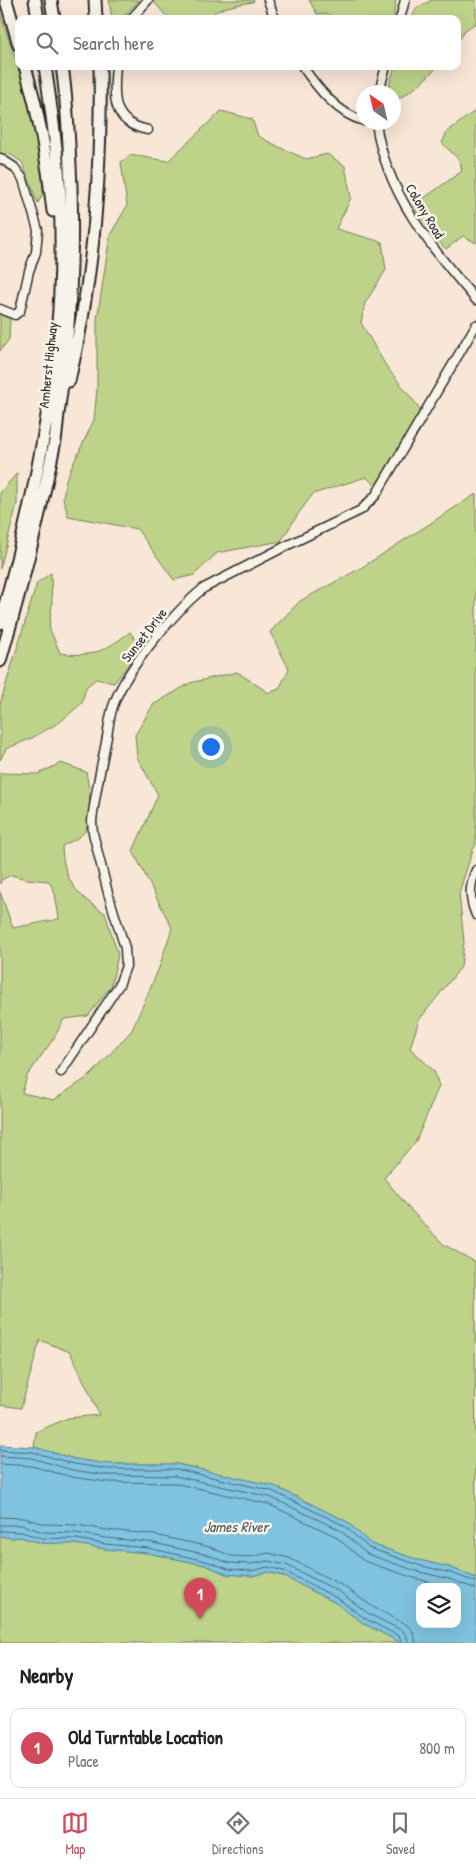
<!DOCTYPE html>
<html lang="en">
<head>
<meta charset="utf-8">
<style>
  :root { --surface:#fff; --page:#f2f2f2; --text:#202124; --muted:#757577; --line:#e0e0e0; --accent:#d1495b }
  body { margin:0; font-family:"Patrick Hand",sans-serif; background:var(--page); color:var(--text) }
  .controls { position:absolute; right:15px; bottom:15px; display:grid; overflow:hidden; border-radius:10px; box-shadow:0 5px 20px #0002 }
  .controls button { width:45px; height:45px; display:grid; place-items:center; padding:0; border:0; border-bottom:1px solid var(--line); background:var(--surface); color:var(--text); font:25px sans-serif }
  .compass { position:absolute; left:356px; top:85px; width:45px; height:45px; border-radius:50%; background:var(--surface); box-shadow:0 5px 20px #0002; rotate:326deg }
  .you { position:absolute; left:210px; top:746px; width:18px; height:18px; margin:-12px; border:4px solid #fff; border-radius:50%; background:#1a73e8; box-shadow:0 0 0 8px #1a73e833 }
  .badge { display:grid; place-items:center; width:32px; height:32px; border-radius:50%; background:var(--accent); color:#fff; font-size:16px; font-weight:700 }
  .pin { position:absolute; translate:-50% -41px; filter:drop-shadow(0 1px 2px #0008) }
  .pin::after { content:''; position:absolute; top:26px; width:18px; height:15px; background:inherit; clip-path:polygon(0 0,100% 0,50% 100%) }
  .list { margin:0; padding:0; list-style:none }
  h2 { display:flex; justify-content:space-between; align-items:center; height:65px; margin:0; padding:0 20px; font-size:21px }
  h2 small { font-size:16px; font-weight:400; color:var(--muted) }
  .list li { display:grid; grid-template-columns:32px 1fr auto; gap:15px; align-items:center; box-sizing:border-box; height:80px; margin:0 10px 10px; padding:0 10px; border:1px solid var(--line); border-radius:10px }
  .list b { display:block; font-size:19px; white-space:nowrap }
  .list p { margin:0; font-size:16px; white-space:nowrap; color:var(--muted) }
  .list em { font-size:16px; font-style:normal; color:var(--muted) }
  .icon { flex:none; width:28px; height:28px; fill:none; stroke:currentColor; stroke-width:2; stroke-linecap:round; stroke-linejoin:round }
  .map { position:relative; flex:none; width:476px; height:1643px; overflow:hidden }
  .search { position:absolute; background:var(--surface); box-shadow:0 5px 20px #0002; left:15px; right:15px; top:15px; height:55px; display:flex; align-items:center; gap:12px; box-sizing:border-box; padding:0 18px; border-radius:10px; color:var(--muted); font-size:19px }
  .sheet { height:155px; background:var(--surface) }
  nav { display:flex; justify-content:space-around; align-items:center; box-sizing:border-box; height:70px; border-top:1px solid var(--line); background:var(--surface); font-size:14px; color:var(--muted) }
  nav a { display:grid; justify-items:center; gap:2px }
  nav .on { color:var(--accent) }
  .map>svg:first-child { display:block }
  .green { fill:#bed389; stroke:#747f5a }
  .water { fill:#7fc3e0; stroke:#5d8698; fill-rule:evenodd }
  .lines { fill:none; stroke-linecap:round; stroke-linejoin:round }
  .shore { stroke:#4d6873; stroke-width:1 }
  .minor-casing { stroke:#2b2b2b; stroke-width:11 }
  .highway-casing { stroke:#2b2b2b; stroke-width:15 }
  .minor { stroke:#f7f3e8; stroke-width:8 }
  .highway { stroke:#f7f3e8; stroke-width:11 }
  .labels { text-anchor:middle; stroke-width:5; stroke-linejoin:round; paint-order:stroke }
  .street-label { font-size:14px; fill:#2b2b2b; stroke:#f7f3e8 }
  .water-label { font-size:15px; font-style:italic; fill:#445961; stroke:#f7f3e8 }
</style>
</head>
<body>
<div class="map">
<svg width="476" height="1643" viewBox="0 0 476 1643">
  <rect width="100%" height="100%" fill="#f8e6d6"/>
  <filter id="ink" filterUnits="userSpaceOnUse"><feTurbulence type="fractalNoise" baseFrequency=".02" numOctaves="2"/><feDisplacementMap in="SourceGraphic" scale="10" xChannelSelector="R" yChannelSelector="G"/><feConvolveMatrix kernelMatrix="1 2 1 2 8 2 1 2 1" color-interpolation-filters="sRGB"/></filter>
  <g filter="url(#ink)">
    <path class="green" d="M109 0H139L121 19H112Z
      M152 0H254L253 2C237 5 218 6 207 19H169Z
      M309 0H396L393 19H336L327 14H317Z
      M432 0H476V23L465 30 457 44V19H411L416 8Z
      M0 12 31 107 42 160 43 194 38 203 22 162 11 155 0 153Z
      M395 66H439L415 88 394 102V92H387Z
      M476 110V243L463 236 446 249 436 239 413 206 462 171 460 161 442 143 447 132Z
      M221 111 252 119 258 136 285 150 306 159 327 154 345 166 351 198 336 229 382 242 386 270 365 303 361 323 386 366 421 410 377 487 366 477 313 494 298 514 281 541 217 553 194 575 174 580 137 529 68 516 63 498 66 479 94 420 97 389V320L110 235 127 206 121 162 130 155 168 161Z
      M0 314 10 319 9 339 0 351Z
      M17 473V504L0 569V493Z
      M476 494V845L473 849 459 893 464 942 461 967 419 1020 410 1048 434 1071 439 1086 416 1141 384 1178 408 1207 443 1244 475 1262 476 1578 452 1568 419 1560 371 1544 346 1521 274 1486 177 1464H108L75 1459 34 1447 36 1432 68 1418 99 1415 91 1396 70 1352 40 1340 21 1408 0 1405V892L13 928 59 919 55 893 49 881 27 879 11 875 1 880 0 884V773L38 774 61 763 86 772C89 785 93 819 85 831 80 838 70 842 62 846 63 880 77 896 105 913L118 955 111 986 88 1016 64 1019 54 1038 27 1076 22 1093 54 1100 91 1075 132 1030 159 968 172 928 133 851 158 795 137 757 135 735 153 705 190 683 237 672 269 693 279 689 289 669 270 632 300 601 361 568Z
      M51 573 52 605 49 627 60 653C92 658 105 651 130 632L141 648 114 683 96 679 86 687 82 703 60 722 32 738 6 749 0 760V704L37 583Z
      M0 1536 12 1538 20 1537 41 1543 75 1544 105 1549 148 1553 205 1565 226 1574 252 1576 268 1572 283 1576 334 1602 363 1623 401 1643H0Z"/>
    <path class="water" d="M0 1445 34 1447 75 1459 108 1464H177L274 1486 346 1521 371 1544 419 1560 452 1568 476 1578V1643H401L363 1623 334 1602 283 1576 268 1572 252 1576 226 1574 205 1565 148 1553 105 1549 75 1544 41 1543 20 1537 12 1538 0 1536ZM420 1587H457V1624H420Z"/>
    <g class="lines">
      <path class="shore" d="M0 1450 33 1452 74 1464 108 1469H176L272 1491 343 1525 369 1548 418 1565 451 1573 476 1582
        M0 1456 32 1458 72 1470 107 1475 175 1476 270 1497 340 1530 367 1554 416 1571 449 1579 476 1589
        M0 1464 31 1466 72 1477 107 1482 174 1483 268 1504 335 1536 364 1561 414 1578 448 1587
        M0 1517 23 1518 45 1524 77 1525 107 1530 150 1534 210 1547 231 1556 250 1557 268 1553 289 1558 343 1586 373 1607 407 1625 413 1632 416 1643
        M0 1525H22L43 1532 76 1533 106 1538 149 1542 208 1555 229 1563 251 1564 268 1561 286 1565 340 1592 369 1614 403 1631 407 1637 408 1643
        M0 1531 21 1532 42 1538 76 1539 105 1544 148 1548 206 1561 228 1569 251 1571 268 1567 284 1571 337 1598 366 1619 399 1636 402 1643"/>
      <g class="minor-casing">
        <path id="minor" d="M268 0 275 19
          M131 19 148 0
          M400 19 405 0
          M116 66C113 98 112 123 148 130
          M302 66C317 87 337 114 364 121
          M379 92 386 66
          M376 122C385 193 432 248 476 300
          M0 158 14 167 23 179 38 230 36 252 29 271 20 311 15 315 0 309
          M476 870C469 886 469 899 476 915
          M61 1072 119 985 126 966 125 948 108 893 93 833 92 821C95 794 101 768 106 742 109 728 109 714 115 701 128 667 176 610 204 588L286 546 361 510 376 495 476 325"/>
      </g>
      <g class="highway-casing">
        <path id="highway" d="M6 0 19 45
          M35 0 38 19
          M51 0 54 19
          M95 0 96 19
          M25 66C39 114 48 162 53 211
          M69 381C94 277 102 173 100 66
          M0 623C36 495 63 365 61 232 61 176 53 121 45 66
          M0 661C21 589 40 515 55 441 57 429 57 418 59 407 70 334 73 261 71 187 69 147 68 106 62 66"/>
      </g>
      <use href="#minor" class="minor"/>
      <use href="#highway" class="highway"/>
    </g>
  </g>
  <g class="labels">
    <g class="street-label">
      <text transform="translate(425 211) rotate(59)" y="5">Colony Road</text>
      <text transform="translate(48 365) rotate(-84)" y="5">Amherst Highway</text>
      <text transform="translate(144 635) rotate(-52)" y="5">Sunset Drive</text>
    </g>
    <g class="water-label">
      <text x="236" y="1532">James River</text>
    </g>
  </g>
</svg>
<div class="controls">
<button><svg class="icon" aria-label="layers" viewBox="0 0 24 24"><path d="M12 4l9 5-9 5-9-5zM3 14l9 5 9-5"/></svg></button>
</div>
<svg class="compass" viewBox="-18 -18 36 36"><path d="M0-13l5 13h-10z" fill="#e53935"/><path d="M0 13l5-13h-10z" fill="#757577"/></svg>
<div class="you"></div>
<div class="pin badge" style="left:200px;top:1619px">1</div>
<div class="search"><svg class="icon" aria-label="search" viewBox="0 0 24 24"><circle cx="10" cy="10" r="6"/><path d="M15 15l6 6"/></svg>Search here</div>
</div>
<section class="sheet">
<h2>Nearby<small></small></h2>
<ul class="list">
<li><span class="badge">1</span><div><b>Old Turntable Location</b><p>Place</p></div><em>800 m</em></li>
</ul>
</section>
<nav>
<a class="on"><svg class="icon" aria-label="map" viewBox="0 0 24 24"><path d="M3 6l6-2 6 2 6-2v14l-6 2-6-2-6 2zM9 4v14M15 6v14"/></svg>Map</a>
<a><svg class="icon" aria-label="directions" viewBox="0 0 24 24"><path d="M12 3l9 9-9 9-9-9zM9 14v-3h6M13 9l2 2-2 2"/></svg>Directions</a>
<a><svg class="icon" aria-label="saved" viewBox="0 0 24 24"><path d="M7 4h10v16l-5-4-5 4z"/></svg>Saved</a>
</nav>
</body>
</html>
